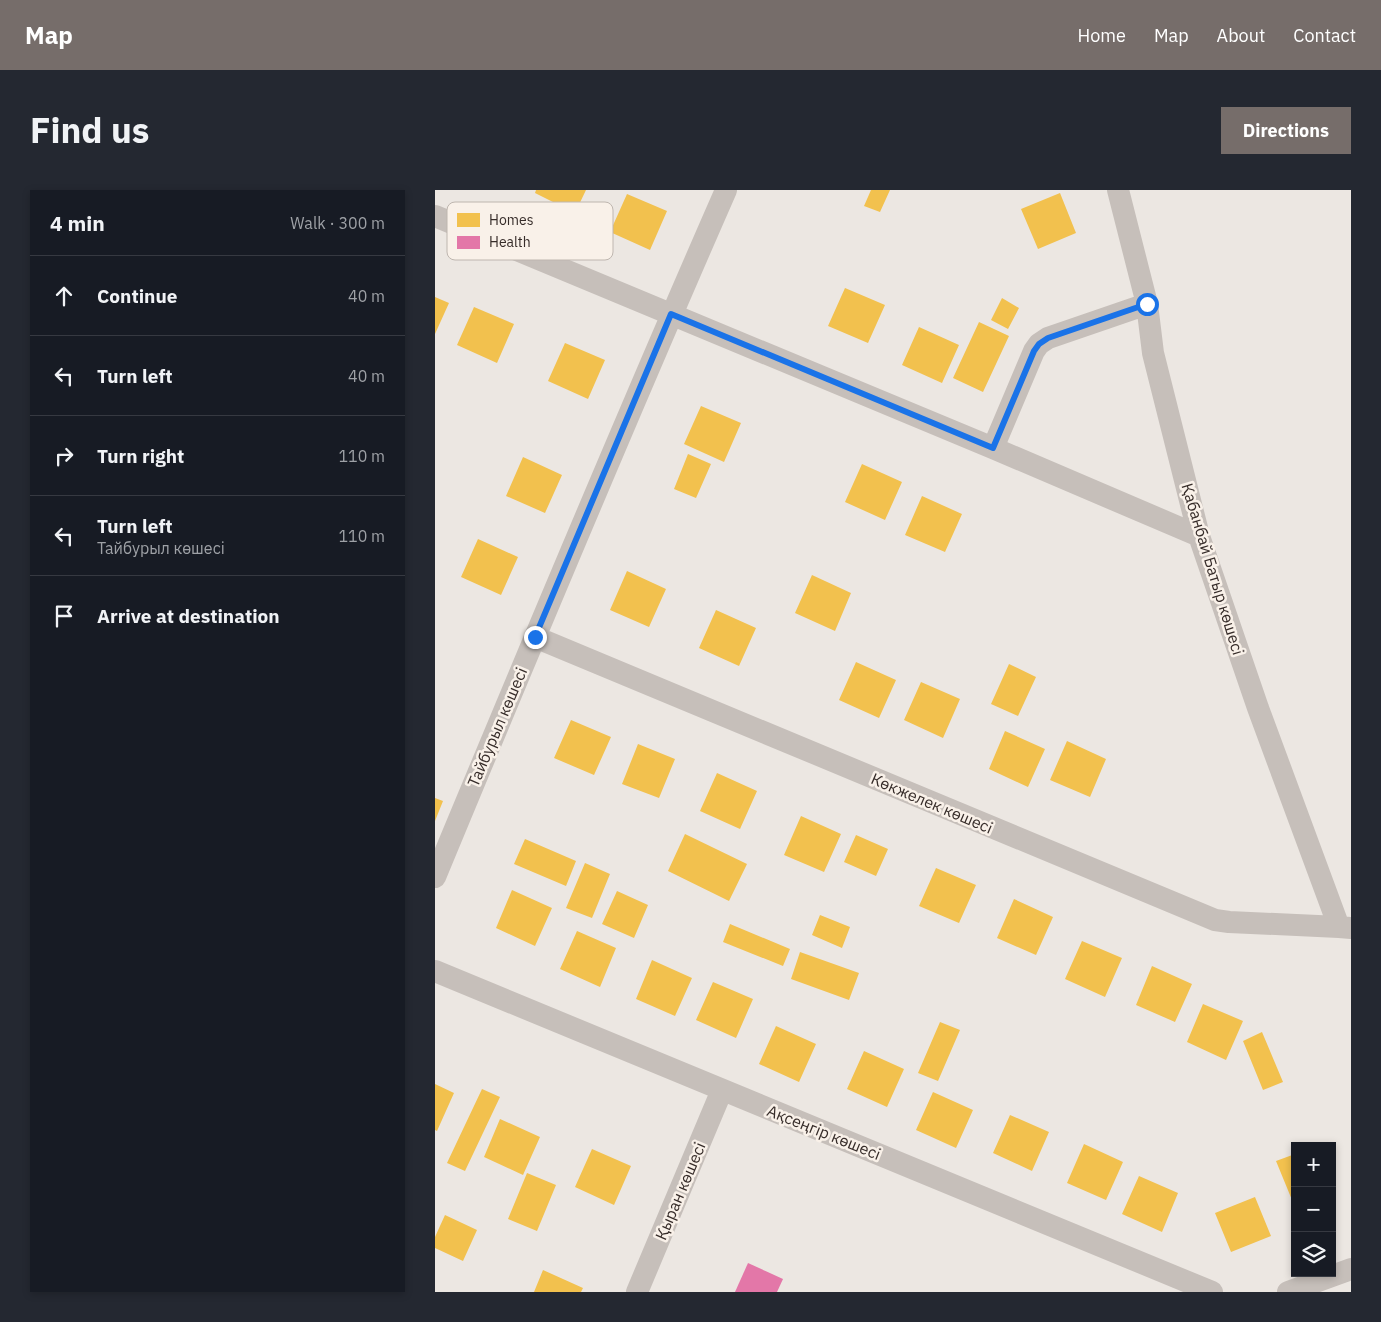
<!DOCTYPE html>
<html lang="en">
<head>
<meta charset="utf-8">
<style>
  :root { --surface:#171b24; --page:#242831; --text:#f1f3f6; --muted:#9ea1a6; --line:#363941; --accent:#766d6a }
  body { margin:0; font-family:"IBM Plex Sans",sans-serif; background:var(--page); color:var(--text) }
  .controls { position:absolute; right:15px; bottom:15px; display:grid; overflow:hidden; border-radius:0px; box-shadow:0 2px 8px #0003 }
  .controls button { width:45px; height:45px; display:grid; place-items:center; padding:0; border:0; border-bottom:1px solid var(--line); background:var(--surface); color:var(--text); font:25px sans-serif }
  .stop { position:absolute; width:15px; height:15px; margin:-11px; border:4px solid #1a73e8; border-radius:50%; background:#fff }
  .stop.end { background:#1a73e8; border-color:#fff; box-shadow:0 1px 5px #0008 }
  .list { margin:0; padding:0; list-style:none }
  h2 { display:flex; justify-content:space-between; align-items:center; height:65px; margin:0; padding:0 20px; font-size:21px }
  h2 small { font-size:16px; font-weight:400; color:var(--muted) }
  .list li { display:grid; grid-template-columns:32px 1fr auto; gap:15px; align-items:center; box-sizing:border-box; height:80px; padding:0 20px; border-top:1px solid var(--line) }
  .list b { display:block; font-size:19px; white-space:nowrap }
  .list p { margin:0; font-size:16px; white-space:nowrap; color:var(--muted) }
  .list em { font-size:16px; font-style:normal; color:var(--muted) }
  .icon { flex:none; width:28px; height:28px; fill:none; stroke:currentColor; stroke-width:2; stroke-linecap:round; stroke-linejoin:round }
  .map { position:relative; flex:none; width:916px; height:1102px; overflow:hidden; border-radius:0px }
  header { display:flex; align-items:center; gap:30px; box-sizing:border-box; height:70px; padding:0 25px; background:var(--accent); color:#fff }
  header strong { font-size:24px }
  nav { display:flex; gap:28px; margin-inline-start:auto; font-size:18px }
  .intro { display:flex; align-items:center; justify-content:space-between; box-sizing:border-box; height:120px; padding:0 30px }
  h1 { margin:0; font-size:35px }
  .button { padding:12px 22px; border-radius:0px; background:var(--accent); color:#fff; font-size:18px; font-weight:700 }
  main { display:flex; gap:30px; padding:0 30px }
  aside { flex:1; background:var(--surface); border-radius:0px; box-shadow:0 2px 8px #0003 }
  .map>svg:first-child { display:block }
  .homes { fill:#f2c14e }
  .health { fill:#e377a8 }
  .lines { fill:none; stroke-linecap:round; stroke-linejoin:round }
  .street { stroke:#c6bfba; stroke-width:22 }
  .route { stroke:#1a73e8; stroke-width:6 }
  .labels { text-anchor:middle; stroke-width:5; stroke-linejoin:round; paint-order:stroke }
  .street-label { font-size:16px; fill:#362c29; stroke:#f9f1e9 }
  .key { fill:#f9f1e9; stroke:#beb6af; stroke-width:1 }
  .key-label { font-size:14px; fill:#362c29 }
</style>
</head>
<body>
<header>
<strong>Map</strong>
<nav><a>Home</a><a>Map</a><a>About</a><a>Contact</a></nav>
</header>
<div class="intro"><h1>Find us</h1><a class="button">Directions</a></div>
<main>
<aside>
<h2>4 min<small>Walk · 300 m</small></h2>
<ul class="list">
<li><svg class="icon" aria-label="ahead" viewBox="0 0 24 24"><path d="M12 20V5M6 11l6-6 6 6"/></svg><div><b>Continue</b></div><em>40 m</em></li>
<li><svg class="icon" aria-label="left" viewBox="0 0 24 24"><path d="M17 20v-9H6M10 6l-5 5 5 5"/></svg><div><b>Turn left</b></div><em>40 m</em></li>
<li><svg class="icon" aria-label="right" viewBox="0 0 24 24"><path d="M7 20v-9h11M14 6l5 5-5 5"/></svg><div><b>Turn right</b></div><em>110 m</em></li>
<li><svg class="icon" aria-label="left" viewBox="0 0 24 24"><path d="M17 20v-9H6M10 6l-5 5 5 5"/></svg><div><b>Turn left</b><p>Тайбурыл көшесі</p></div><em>110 m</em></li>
<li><svg class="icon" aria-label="arrive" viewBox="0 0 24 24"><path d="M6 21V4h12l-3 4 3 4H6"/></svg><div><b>Arrive at destination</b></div></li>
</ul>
</aside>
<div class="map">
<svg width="916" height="1102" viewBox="0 0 916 1102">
  <rect width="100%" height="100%" fill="#ece7e2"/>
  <path class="homes" d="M101 0H151L140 23 100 3Z
    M436 0H455L445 22 429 16Z
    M625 3 641 43 603 59 586 19Z
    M192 4 232 21 215 60 175 42Z
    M410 98 450 115 433 153 393 136Z
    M0 107 14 113 0 144Z
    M567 108 584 118 573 139 556 130Z
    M39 117 79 134 62 173 22 155Z
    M544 132 574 146 548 202 518 188Z
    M484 137 524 155 507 193 467 175Z
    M130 153 170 170 153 209 113 191Z
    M266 216 306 233 289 272 249 254Z
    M253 264 276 274 261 308 239 299Z
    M88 267 127 285 110 323 71 306Z
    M427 274 467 292 450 330 410 312Z
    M487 306 527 324 510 362 470 345Z
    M43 349 83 367 66 405 26 387Z
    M192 381 231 399 214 437 175 420Z
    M377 385 416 403 400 441 360 423Z
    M281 420 321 438 304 476 264 458Z
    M421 472 461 490 444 528 404 510Z
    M574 474 601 487 583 526 556 514Z
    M486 492 525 509 508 548 469 530Z
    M136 530 176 547 159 585 119 568Z
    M570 541 610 559 593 597 554 579Z
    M632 551 671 569 655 607 615 590Z
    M203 554 240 569 224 608 187 594Z
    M282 583 322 601 305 639 265 621Z
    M0 608 8 611 0 631Z
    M366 626 406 644 389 682 349 665Z
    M250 644 312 674 294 711 233 681Z
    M421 645 453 659 441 686 409 672Z
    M90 649 141 671 131 696 79 674Z
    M150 673 175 684 157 728 131 718Z
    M501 678 541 695 524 733 484 716Z
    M77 700 117 718 100 756 61 738Z
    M182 701 213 715 199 748 167 734Z
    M579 709 618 727 601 765 562 748Z
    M385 725 415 737 407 758 377 745Z
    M295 734 355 759 348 776 288 752Z
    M142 741 181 758 165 797 125 779Z
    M647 751 687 768 670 807 630 789Z
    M365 762 424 783 414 810 356 789Z
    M217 770 257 788 240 826 201 809Z
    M717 776 757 794 740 832 701 815Z
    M278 792 318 809 301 848 261 830Z
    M768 814 808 831 791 870 752 852Z
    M505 832 525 840 503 891 483 883Z
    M341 836 381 854 364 892 324 874Z
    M827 842 848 892 828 900 808 851Z
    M429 861 469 879 452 917 412 899Z
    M0 894 19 903 2 941 0 940Z
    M47 899 65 907 30 981 12 973Z
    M498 902 538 920 521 958 481 940Z
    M575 925 614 942 597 981 558 963Z
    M65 929 105 947 88 985 49 967Z
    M649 954 688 972 671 1010 632 993Z
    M157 959 196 976 179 1015 140 997Z
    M860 964V1009L857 1010 841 971Z
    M92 983 121 995 102 1041 73 1029Z
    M704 986 743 1003 727 1042 687 1024Z
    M820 1007 836 1046 796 1062 780 1023Z
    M10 1025 42 1040 28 1071 0 1058V1047Z
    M108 1080 148 1098 146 1102H99Z"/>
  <path class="health" d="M313 1073 348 1089 342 1102H300Z"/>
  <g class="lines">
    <path class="street" d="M683 0 712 114 718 163 764 346 823 518 904 737 916 738
      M0 26 558 258 764 346
      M558 258 599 161 604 154 613 148 712 114
      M100 447 780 730 794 732 904 737
      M0 687C95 458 191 228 291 0
      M0 781 777 1102
      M202 1102 287 900
      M853 1102 916 1079"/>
  </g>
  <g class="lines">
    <path class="route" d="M100 447 236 124 558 258 599 161 604 154 613 148 712 114"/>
  </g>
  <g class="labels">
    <g class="street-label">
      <text transform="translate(778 379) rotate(73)" y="6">Қабанбай Батыр көшесі</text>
      <text transform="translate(62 537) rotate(-67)" y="6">Тайбурыл көшесі</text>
      <text transform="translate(497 613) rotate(23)" y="6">Көкжелек көшесі</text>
      <text transform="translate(389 942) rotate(22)" y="6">Ақсеңгір көшесі</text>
      <text transform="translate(245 1001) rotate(-67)" y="6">Қыран көшесі</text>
    </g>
  </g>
  <rect x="12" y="12" width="166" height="58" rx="8" class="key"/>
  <rect x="22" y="23" width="23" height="14" fill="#f2c14e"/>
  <rect x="22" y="46" width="23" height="13" fill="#e377a8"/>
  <g class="key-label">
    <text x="54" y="35">Homes</text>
    <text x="54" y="57">Health</text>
  </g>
</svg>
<div class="controls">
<button>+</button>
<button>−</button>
<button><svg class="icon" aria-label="layers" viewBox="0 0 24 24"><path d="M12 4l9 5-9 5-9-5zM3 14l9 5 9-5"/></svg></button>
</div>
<div class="stop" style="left:712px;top:114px"></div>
<div class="stop end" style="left:100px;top:447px"></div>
</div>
</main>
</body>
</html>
